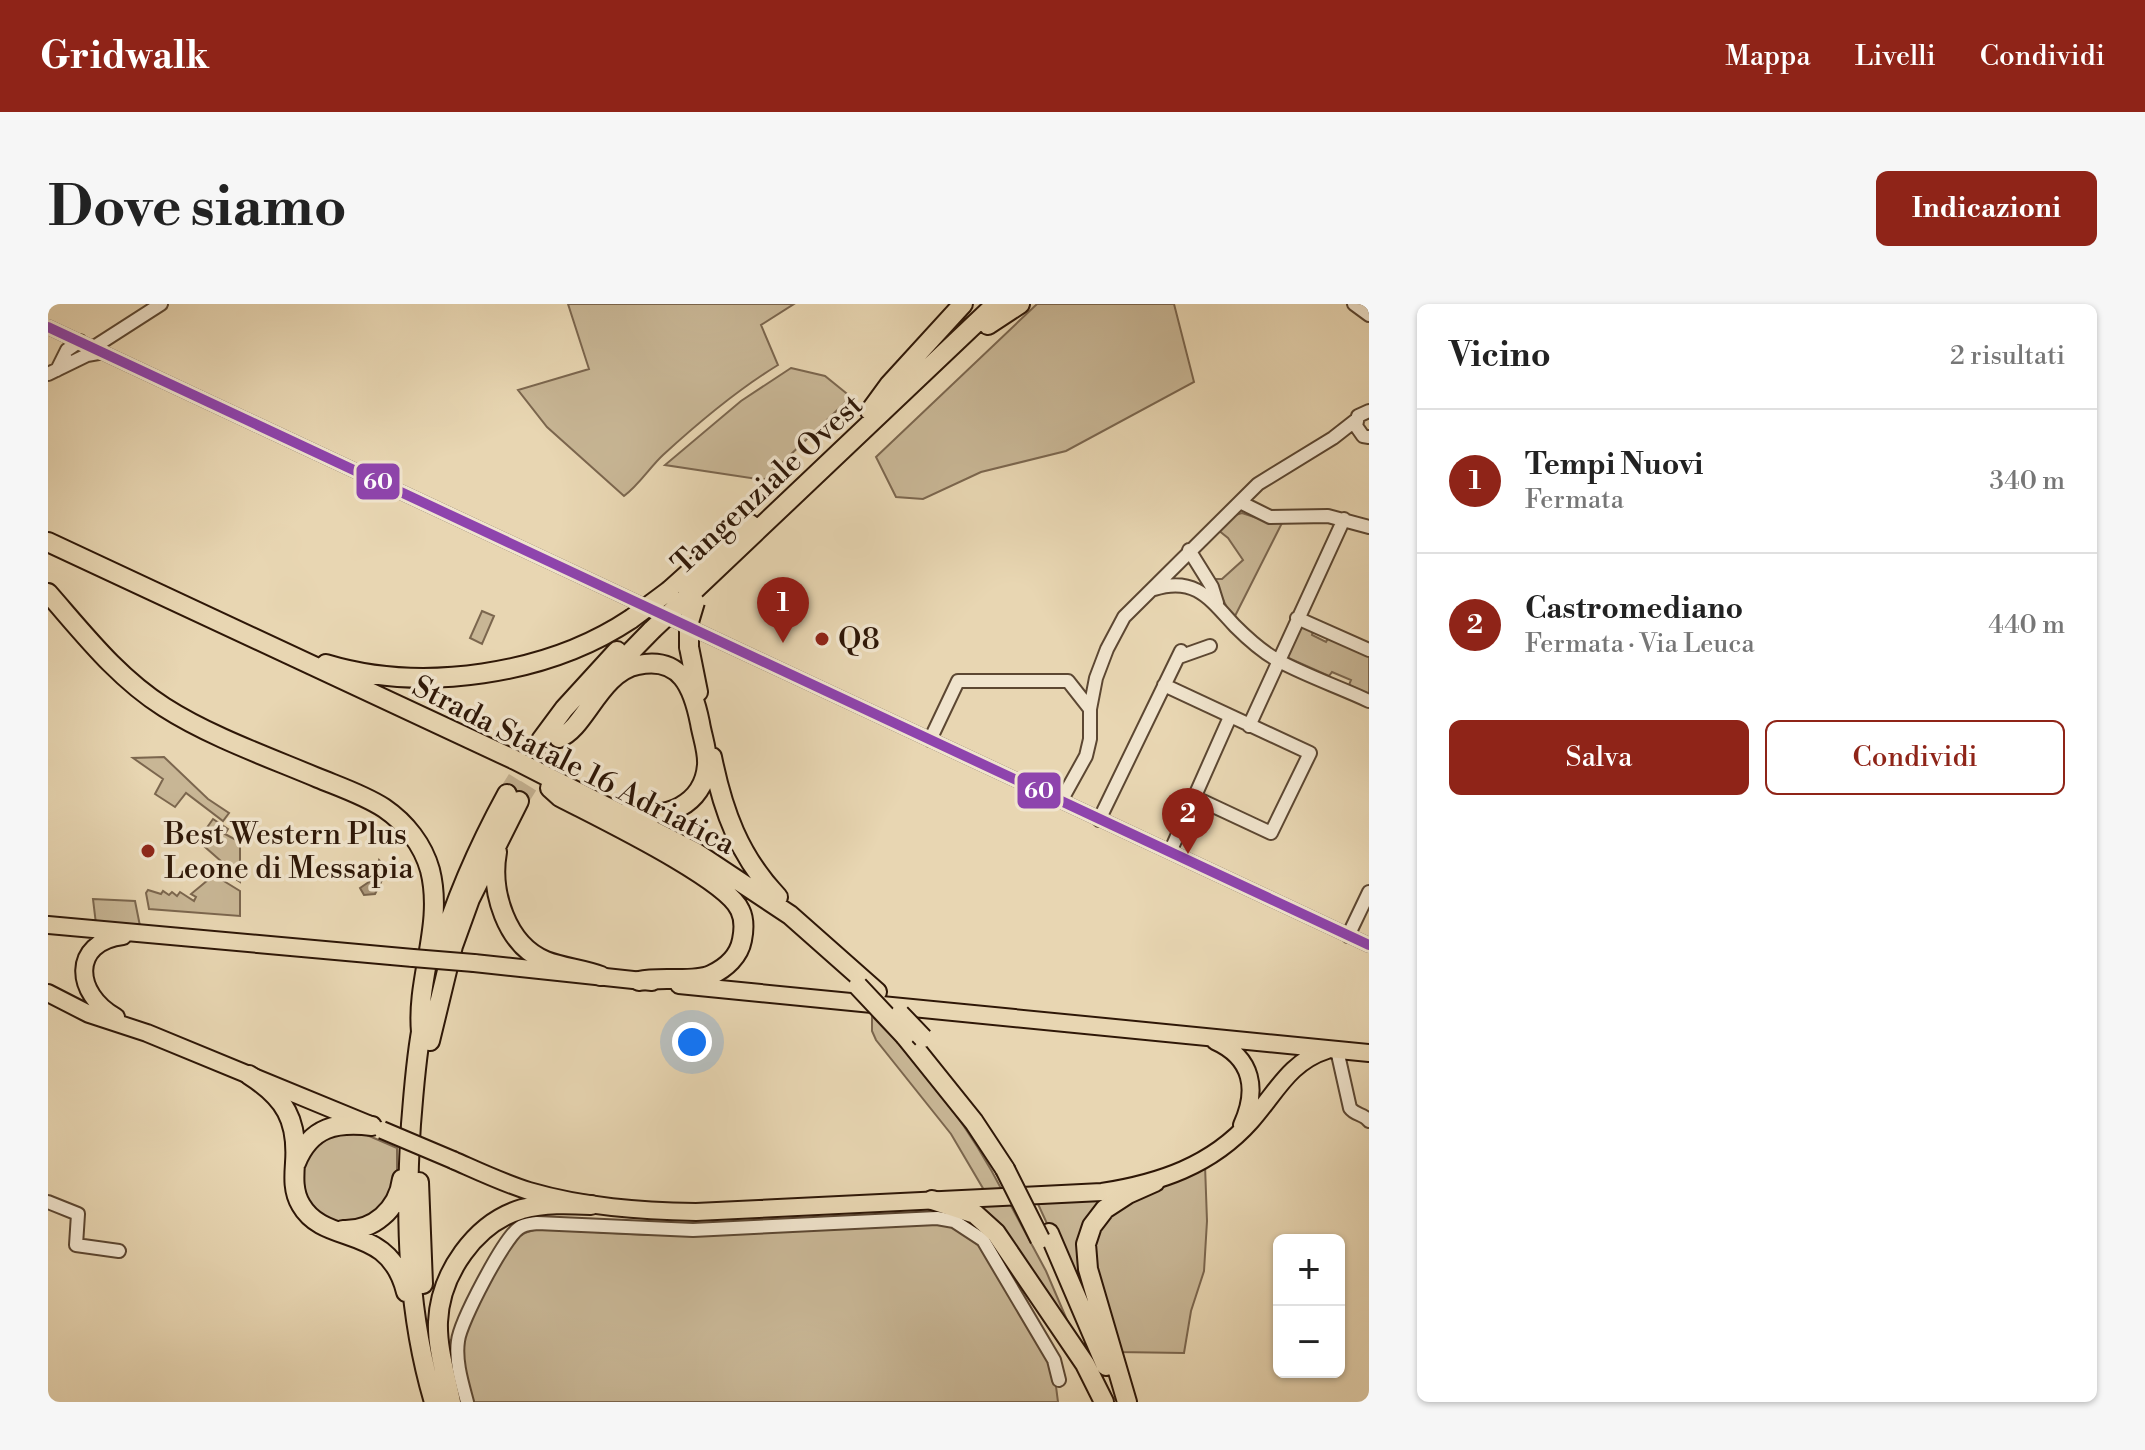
<!DOCTYPE html>
<html lang="it">
<head>
<meta charset="utf-8">
<style>
  :root { --surface:#fff; --page:#f6f6f6; --text:#222; --muted:#767676; --line:#e0e0e0; --accent:#8f2418 }
  body { margin:0; font-family:"Libre Bodoni",serif; background:var(--page); color:var(--text) }
  .controls { position:absolute; right:24px; bottom:24px; display:grid; overflow:hidden; border-radius:12px; box-shadow:0 2px 6px #0004 }
  .controls button { width:72px; height:72px; display:grid; place-items:center; padding:0; border:0; border-bottom:2px solid var(--line); background:var(--surface); color:var(--text); font:40px sans-serif }
  .you { position:absolute; left:644px; top:738px; width:28px; height:28px; margin:-20px; border:6px solid #fff; border-radius:50%; background:#1a73e8; box-shadow:0 0 0 12px #1a73e833 }
  .badge { display:grid; place-items:center; width:52px; height:52px; border-radius:50%; background:var(--accent); color:#fff; font-size:26px; font-weight:700 }
  .pin { position:absolute; translate:-50% -66px; filter:drop-shadow(0 2px 4px #0008) }
  .pin::after { content:''; position:absolute; top:42px; width:28px; height:24px; background:inherit; clip-path:polygon(0 0,100% 0,50% 100%) }
  .list { margin:0; padding:0; list-style:none }
  h2 { display:flex; justify-content:space-between; align-items:center; height:104px; margin:0; padding:0 32px; font-size:34px }
  h2 small { font-size:26px; font-weight:400; color:var(--muted) }
  .list li { display:grid; grid-template-columns:52px 1fr auto; gap:24px; align-items:center; box-sizing:border-box; height:144px; padding:0 32px; border-top:2px solid var(--line) }
  .list b { display:block; font-size:30px; white-space:nowrap }
  .list p { margin:0; font-size:26px; white-space:nowrap; color:var(--muted) }
  .list em { font-size:26px; font-style:normal; color:var(--muted) }
  .actions { display:flex; gap:16px; padding:24px 32px }
  .actions a { flex:1; padding:18px 0; border:2px solid var(--accent); border-radius:12px; text-align:center; font-size:28px; color:var(--accent) }
  .actions .main { background:var(--accent); color:#fff }
  .map { position:relative; flex:none; width:1321px; height:1098px; overflow:hidden; border-radius:12px }
  header { display:flex; align-items:center; gap:48px; box-sizing:border-box; height:112px; padding:0 40px; background:var(--accent); color:#fff }
  header strong { font-size:38px }
  nav { display:flex; gap:44px; margin-inline-start:auto; font-size:28px }
  .intro { display:flex; align-items:center; justify-content:space-between; box-sizing:border-box; height:192px; padding:0 48px }
  h1 { margin:0; font-size:56px }
  .button { padding:20px 36px; border-radius:12px; background:var(--accent); color:#fff; font-size:28px; font-weight:700 }
  main { display:flex; gap:48px; padding:0 48px }
  aside { flex:1; background:var(--surface); border-radius:12px; box-shadow:0 2px 6px #0004 }
  .map>svg:first-child { display:block }
  .green { fill:#c8b695; stroke:#7b664e; stroke-width:2 }
  .water { fill:#a99578; stroke:#78634b; stroke-width:2 }
  .lines { fill:none; stroke-linecap:round; stroke-linejoin:round }
  .highway-tunnel { stroke:#c3b090; stroke-width:18; stroke-dasharray:18 9; stroke-linecap:butt }
  .minor-casing { stroke:#5c4732; stroke-width:16 }
  .major-casing { stroke:#2e1707; stroke-width:20 }
  .highway-casing { stroke:#2e1707; stroke-width:22 }
  .minor { stroke:#f0e4cd; stroke-width:12 }
  .major { stroke:#e8d6b2; stroke-width:16 }
  .highway { stroke:#e8d6b2; stroke-width:18 }
  .major-bridge-casing { stroke:#2e1707; stroke-width:20; stroke-linecap:butt }
  .highway-bridge-casing { stroke:#2e1707; stroke-width:22; stroke-linecap:butt }
  .major-bridge { stroke:#e8d6b2; stroke-width:16 }
  .highway-bridge { stroke:#e8d6b2; stroke-width:18 }
  .bus-1-casing { stroke:#f0e4cd; stroke-width:16 }
  .bus-1 { stroke:#8e44ad; stroke-width:10 }
  .poi-dot { fill:#8f2418; stroke:#f0e4cd; stroke-width:3 }
  .labels { text-anchor:middle; stroke-width:7; stroke-linejoin:round; paint-order:stroke }
  .street-label { font-size:30px; fill:#2e1707; stroke:#f0e4cd }
  .poi-label { font-size:30px; fill:#2e1707; stroke:#f0e4cd; text-anchor:start }
  .line-badge { stroke:#f0e4cd; stroke-width:3 }
  .badge-label { font-size:22px; text-anchor:middle; font-weight:bold; fill:#fff }
</style>
</head>
<body>
<header>
<strong>Gridwalk</strong>
<nav><a>Mappa</a><a>Livelli</a><a>Condividi</a></nav>
</header>
<div class="intro"><h1>Dove siamo</h1><a class="button">Indicazioni</a></div>
<main>
<div class="map">
<svg width="1321" height="1098" viewBox="0 0 1321 1098">
  <rect width="100%" height="100%" fill="#e8d6b2"/>
  <filter id="stains"><feTurbulence type="fractalNoise" baseFrequency=".0025" numOctaves="4"/><feColorMatrix values="0 0 0 0 .2 0 0 0 0 .09 0 0 0 0 .02 0 0 0 .5 -.17"/></filter>
  <radialGradient id="worn" r=".72"><stop offset=".6" stop-color="#630" stop-opacity="0"/><stop offset="1" stop-color="#630" stop-opacity=".3"/></radialGradient>
  <path class="green" d="M520 0H746L713 21 730 61C689 86 651 118 615 151 602 163 591 181 576 192L499 123 470 86 541 65Z
    M989 0H1126L1146 78 1018 147 933 168 875 195 848 193 828 153Z
    M743 64 777 72 803 93 716 176 617 161 693 97Z
    M1194 209 1218 217H1235L1185 316 1165 275H1174L1195 256 1180 234 1170 226 1184 212Z
    M434 307 446 312 434 340 422 334Z
    M1251 319 1265 326 1264 331 1278 338 1281 333 1321 352V390L1301 381 1303 376 1284 368 1281 372 1236 352Z
    M116 453 160 495 181 509 175 517 138 489 127 503 107 490 115 475 85 454Z
    M165 515 180 525 177 530 192 538V578L171 564 174 558 157 543 161 537 153 532Z
    M166 571 192 587V612L101 605 98 589 100 586 113 590 115 587 121 591 124 588 129 592 132 588 146 597 148 593 143 590Z
    M45 595 87 597 92 622 48 620Z
    M824 712C877 765 922 823 956 890L936 886 903 830 828 736 824 727Z
    M312 828 349 844V873L340 902 300 922C291 918 278 916 271 910 245 892 251 843 281 832 290 828 303 829 312 828Z
    M1157 861 1159 917 1156 967 1143 1007 1136 1049 1069 1048 1043 965 1044 937 1061 908Z
    M1065 892 1038 928 1057 1046 990 900Z
    M962 900 998 967 1031 1044 923 901Z
    M893 920 910 925 934 944 1005 1059 1010 1098H424C419 1079 411 1058 414 1037 417 1017 450 955 464 939 472 930 480 927 491 925L601 931Z"/>
  <path class="water" d="M331 556 343 570 334 576 327 590 316 591 312 584 334 569 329 563Z"/>
  <g class="lines">
    <path class="highway-tunnel" d="M459 490 493 436
      M471 497 504 444"/>
    <g class="minor-casing">
      <path id="minor" d="M1306 0 1321 11
        M0 23 1321 641
        M46 43 113 0
        M9 66 19 46 32 37
        M0 70 39 51 56 48
        M1321 107 1310 112 1308 122 1315 132 1321 133
        M1192 198 1222 213 1280 212 1321 223
        M1141 246 1164 283 1169 299
        M1106 285C1147 272 1162 295 1187 322 1199 334 1216 349 1231 357 1259 372 1291 383 1321 397
        M1249 314 1321 346
        M1131 353 1162 342
        M1116 381 1262 449 1223 529 1146 493
        M1201 422 1296 215
        M882 436 910 377H1020L1042 405
        M1013 497 1038 452 1042 435V405L1048 374 1059 345 1076 313 1210 180 1285 134 1308 116
        M1051 516 1133 347
        M1122 548 1182 413
        M1300 632 1321 588
        M1289 746 1302 804C1307 811 1316 810 1321 817
        M0 898 30 910 28 941 71 947
        M419 1098C414 1079 407 1057 410 1037 412 1018 456 934 471 924 476 920 483 920 489 919L645 926 889 914 906 917 935 936 1006 1056 1011 1076"/>
    </g>
    <g class="major-casing">
      <path id="major" d="M0 621 365 654
        M426 659 604 678
        M631 681 1321 749
        M0 689 41 710 99 729 320 820
        M68 713C26 690 23 638 75 632
        M1167 737C1205 754 1210 786 1194 821
        M405 856C430 867 455 879 481 887 536 903 592 907 648 908L1054 888C1111 879 1163 862 1203 817 1228 789 1241 758 1279 746"/>
    </g>
    <g class="highway-casing">
      <path id="highway" d="M940 21 972 0
        M822 107 841 81 915 0
        M0 238 467 456 647 548 742 611 829 688
        M622 286 691 224 702 220
        M0 289C36 330 69 373 116 403 161 432 220 453 270 474 292 483 316 491 336 504 358 519 375 541 382 566 396 621 368 674 373 728
        M637 295 948 0
        M641 343 650 388
        M278 360C374 389 499 371 583 315
        M565 366 604 326
        M511 434C537 425 552 368 590 361 633 352 645 384 652 419 654 432 660 447 659 461 656 500 616 519 582 505
        M493 436 516 405 569 347
        M664 453C675 507 691 552 730 593
        M502 484 512 493C548 512 678 574 692 606 696 614 696 626 694 636 691 652 678 664 663 671 646 679 613 672 591 677
        M449 548C442 587 458 641 498 657 516 664 535 665 553 672
        M390 653C407 595 430 543 459 490
        M375 717C368 751 366 785 363 820 357 913 359 1008 386 1098
        M857 732 926 818 957 865
        M382 737 405 642 422 595 471 497
        M201 771C237 794 250 816 247 859 246 873 245 888 253 901 277 943 341 918 358 988
        M248 859C263 822 289 818 324 822
        M371 878 375 980
        M884 896 927 910 948 929 1037 1060 1056 1098
        M295 926C325 927 350 906 354 875
        M1001 929 1058 1062
        M403 1098C398 1072 389 1044 390 1018 392 970 427 919 474 905 497 899 520 900 543 901
        M1079 1098 1040 965 1038 940 1044 922 1057 905 1080 890 1107 878"/>
    </g>
    <use href="#minor" class="minor"/>
    <use href="#major" class="major"/>
    <use href="#highway" class="highway"/>
    <g class="major-bridge-casing">
      <path id="major-bridge" d="M365 654 426 659
        M334 826 405 856"/>
    </g>
    <g class="highway-bridge-casing">
      <path id="highway-bridge" d="M583 315 622 286
        M604 326 637 295
        M641 343V318L647 298
        M810 682 857 732
        M852 710 875 734
        M957 865 992 935"/>
    </g>
    <use href="#major-bridge" class="major-bridge"/>
    <use href="#highway-bridge" class="highway-bridge"/>
    <g class="bus-1-casing">
      <path id="bus-1" d="M0 23 1321 641"/>
    </g>
    <use href="#bus-1" class="bus-1"/>
  </g>
  <g class="poi-dot">
    <circle cx="774" cy="335" r="8"/>
    <circle cx="100" cy="547" r="8"/>
  </g>
  <g class="labels">
    <g class="street-label">
      <text transform="translate(719 180) rotate(-43)" y="10">Tangenziale Ovest</text>
      <text transform="translate(526 461) rotate(27)" y="10">Strada Statale 16 Adriatica</text>
    </g>
    <g class="poi-label">
      <text x="790" y="345">Q8</text>
      <text x="116" y="540">Best Western Plus<tspan x="116" dy="34">Leone di Messapia</tspan></text>
    </g>
  </g>
  <g class="line-badge">
    <rect x="307" y="158" width="46" height="39" rx="8" fill="#8e44ad"/>
    <rect x="968" y="467" width="46" height="39" rx="8" fill="#8e44ad"/>
  </g>
  <g class="badge-label">
    <text x="330" y="185">60</text>
    <text x="991" y="494">60</text>
  </g>
  <rect width="100%" height="100%" filter="url(#stains)"/>
  <rect width="100%" height="100%" fill="url(#worn)"/>
</svg>
<div class="controls">
<button>+</button>
<button>−</button>
</div>
<div class="you"></div>
<div class="pin badge" style="left:735px;top:339px">1</div>
<div class="pin badge" style="left:1140px;top:550px">2</div>
</div>
<aside>
<h2>Vicino<small>2 risultati</small></h2>
<ul class="list">
<li><span class="badge">1</span><div><b>Tempi Nuovi</b><p>Fermata</p></div><em>340 m</em></li>
<li><span class="badge">2</span><div><b>Castromediano</b><p>Fermata · Via Leuca</p></div><em>440 m</em></li>
</ul>
<div class="actions"><a class="main">Salva</a><a>Condividi</a></div>
</aside>
</main>
</body>
</html>
